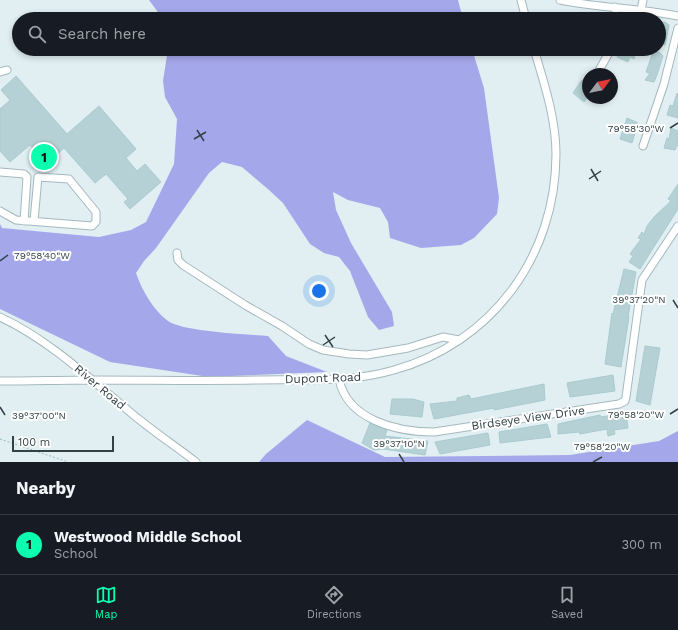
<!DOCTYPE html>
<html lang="en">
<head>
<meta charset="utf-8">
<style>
  :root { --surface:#171b24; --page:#242831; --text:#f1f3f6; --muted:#9ea1a6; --line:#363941; --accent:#0bffae }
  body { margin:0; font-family:"Work Sans",sans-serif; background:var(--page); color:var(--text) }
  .compass { position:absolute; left:582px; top:68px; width:36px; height:36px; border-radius:50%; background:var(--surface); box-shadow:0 2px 6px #0003; rotate:58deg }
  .scale { position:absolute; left:12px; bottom:10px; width:102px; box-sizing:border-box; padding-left:4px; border:2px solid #314144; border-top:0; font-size:11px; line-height:14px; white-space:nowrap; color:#314144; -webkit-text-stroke:3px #fff; paint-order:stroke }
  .you { position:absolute; left:319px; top:291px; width:14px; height:14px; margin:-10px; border:3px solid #fff; border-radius:50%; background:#1a73e8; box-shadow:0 0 0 6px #1a73e833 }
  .badge { display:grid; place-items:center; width:26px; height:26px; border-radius:50%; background:var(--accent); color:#111; font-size:13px; font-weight:700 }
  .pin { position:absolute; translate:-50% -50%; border:2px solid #fff; box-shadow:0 1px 4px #0006 }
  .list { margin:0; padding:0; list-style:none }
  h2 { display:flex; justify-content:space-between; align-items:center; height:52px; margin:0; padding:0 16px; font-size:17px }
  h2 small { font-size:13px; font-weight:400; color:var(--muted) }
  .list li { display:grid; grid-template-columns:26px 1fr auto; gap:12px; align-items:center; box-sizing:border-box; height:60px; padding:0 16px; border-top:1px solid var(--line) }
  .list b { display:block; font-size:15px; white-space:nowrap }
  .list p { margin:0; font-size:13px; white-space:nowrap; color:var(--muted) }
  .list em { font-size:13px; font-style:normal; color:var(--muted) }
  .icon { flex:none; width:22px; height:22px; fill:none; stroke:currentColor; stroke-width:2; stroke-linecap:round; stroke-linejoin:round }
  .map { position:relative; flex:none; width:678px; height:462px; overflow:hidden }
  .search { position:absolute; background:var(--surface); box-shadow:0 2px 6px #0003; left:12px; right:12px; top:12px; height:44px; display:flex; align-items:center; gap:10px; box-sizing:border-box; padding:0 14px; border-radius:22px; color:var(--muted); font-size:15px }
  .sheet { height:112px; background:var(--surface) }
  nav { display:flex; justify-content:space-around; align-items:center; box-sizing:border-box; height:56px; border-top:1px solid var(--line); background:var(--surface); font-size:11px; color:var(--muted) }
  nav a { display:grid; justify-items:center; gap:2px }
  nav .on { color:var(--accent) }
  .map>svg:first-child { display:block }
  .green { fill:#a5a7eb }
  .building { fill:#b6d1d5; stroke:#a8cbd0 }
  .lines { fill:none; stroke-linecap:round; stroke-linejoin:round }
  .minor-casing { stroke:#a3b9be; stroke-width:9 }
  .path { stroke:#93bac1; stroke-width:1; stroke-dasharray:2 2; stroke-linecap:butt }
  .minor { stroke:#fff; stroke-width:7 }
  .ticks { fill:none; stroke:#314144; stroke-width:1.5 }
  .labels { text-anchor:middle; stroke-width:4; stroke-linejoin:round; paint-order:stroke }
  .street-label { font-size:12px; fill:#314144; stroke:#fff }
  .ticks-label { font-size:10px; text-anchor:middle; fill:#314144; stroke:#fff; stroke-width:4; stroke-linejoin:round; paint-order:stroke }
</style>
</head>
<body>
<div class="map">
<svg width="678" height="462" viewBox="0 0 678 462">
  <rect width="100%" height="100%" fill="#e1eff2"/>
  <path class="green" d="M149 0H458L463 19H163Z
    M168 49H472L484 88 499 198 497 214 474 238 461 245 421 248 390 238 388 222 380 208 348 200 333 192 336 210 351 243 392 312 394 326 379 330 368 317 350 271 339 257 324 253 310 244 283 203 269 190 242 167 222 162 209 173 156 248 144 261 136 273C142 290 153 310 168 321 184 332 246 334 268 336L286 356 327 372 209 377 110 362 0 309V224L2 228 99 237 131 230 146 222 174 164 177 119 165 97 163 81Z
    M307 420 385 457 570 455 659 441 678 431V462H259L266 454Z"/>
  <path class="building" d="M665 22 669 25 665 45 659 44V23Z
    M621 49H636L634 59 630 57 628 62 617 57Z
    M653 52H659L663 56 657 75 654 82 645 80 650 73 646 72Z
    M16 76 67 134 99 106 136 149 126 158 137 171 145 164 161 182 130 209 124 202 128 199 106 174 95 183 64 148 46 164 30 145 10 162 0 151V109L10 100 1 90Z
    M582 80 588 83V96L584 102 573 93Z
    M677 93 678 94V118L667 115 670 105 673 106Z
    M627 118 638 123 632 143 620 139Z
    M671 128 678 131V146L677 145 675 150 664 148 667 138 669 139Z
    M678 184V209L640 269 629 262 633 256 630 254 641 239 638 238 642 232 644 234 647 226 654 217 671 201 668 199Z
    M624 269 636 272 628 317H629L621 367 605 364 612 313 613 314Z
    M645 346 660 348 650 405 636 401Z
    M613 375 615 391 570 397 567 383Z
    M544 384 545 400 494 410V408L434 419 430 404 457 401V398L469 395 471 399Z
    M392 399H413L424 402 422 417 390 414Z
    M626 413 628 428 614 430 615 434 608 436 607 429 580 434 579 432 558 434V424L600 415 601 417Z
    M370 423 387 430 385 436 428 441 425 455 383 449 374 450 362 443Z
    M547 424 551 437 500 443 499 432Z
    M488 433 490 445 440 454 435 442Z"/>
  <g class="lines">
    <g class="minor-casing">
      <path id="minor" d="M521 0 526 19
        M560 0C599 8 639 8 678 16
        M615 7 617 19
        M641 10 643 0
        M0 72 7 70
        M597 74 611 49
        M643 146 664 84 678 28
        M0 172 24 174 27 177 24 221
        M0 211 16 220 92 226 96 222V212L69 179 38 177 34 221
        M177 253 178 260 183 265 245 305 282 326 309 344 323 350 349 354 367 355 408 348 443 337 459 340
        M0 317C49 340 89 378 130 412 151 430 174 445 196 462
        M339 379C347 420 397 432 434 432L619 404 625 401 626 397 642 280 678 226
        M0 381C32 381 64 380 96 380 150 380 205 381 259 380 304 379 350 383 394 370 492 343 556 256 556 154 556 118 544 83 534 49"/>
    </g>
    <path class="path" d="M0 439 68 462"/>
    <use href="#minor" class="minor"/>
  </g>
  <path class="ticks" d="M670 128 678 123M197 130 204 141M194 139 206 132M591 169 598 181M589 179 601 171M0 261 8 255M673 300 678 308M325 335 333 347M323 345 335 337M0 407 5 415M670 414 678 409M399 454 404 462M593 462 602 457"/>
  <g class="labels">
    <g class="street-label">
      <text transform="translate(323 378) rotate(-2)" y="4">Dupont Road</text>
      <text transform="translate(100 387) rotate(40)" y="4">River Road</text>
      <text transform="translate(528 418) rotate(-8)" y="4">Birdseye View Drive</text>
    </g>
  </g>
  <g class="ticks-label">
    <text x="636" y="132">79°58'30"W</text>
    <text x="42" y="259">79°58'40"W</text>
    <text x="639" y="303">39°37'20"N</text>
    <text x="636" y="418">79°58'20"W</text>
    <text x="39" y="419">39°37'00"N</text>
    <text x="399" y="447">39°37'10"N</text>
    <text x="602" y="450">79°58'20"W</text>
  </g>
</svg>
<svg class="compass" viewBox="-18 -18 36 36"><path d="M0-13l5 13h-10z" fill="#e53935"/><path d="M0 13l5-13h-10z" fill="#9ea1a6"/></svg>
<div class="scale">100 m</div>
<div class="you"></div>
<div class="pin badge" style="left:44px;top:157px">1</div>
<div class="search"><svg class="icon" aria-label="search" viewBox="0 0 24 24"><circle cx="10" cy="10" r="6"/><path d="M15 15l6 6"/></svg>Search here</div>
</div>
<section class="sheet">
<h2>Nearby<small></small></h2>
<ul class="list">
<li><span class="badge">1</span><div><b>Westwood Middle School</b><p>School</p></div><em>300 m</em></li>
</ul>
</section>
<nav>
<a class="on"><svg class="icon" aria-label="map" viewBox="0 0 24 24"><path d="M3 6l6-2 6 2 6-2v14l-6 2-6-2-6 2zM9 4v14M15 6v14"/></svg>Map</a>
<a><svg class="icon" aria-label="directions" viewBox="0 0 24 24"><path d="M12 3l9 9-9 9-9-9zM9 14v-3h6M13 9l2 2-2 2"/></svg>Directions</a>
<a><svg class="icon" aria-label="saved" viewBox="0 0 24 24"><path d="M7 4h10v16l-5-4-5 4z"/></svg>Saved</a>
</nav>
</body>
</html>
